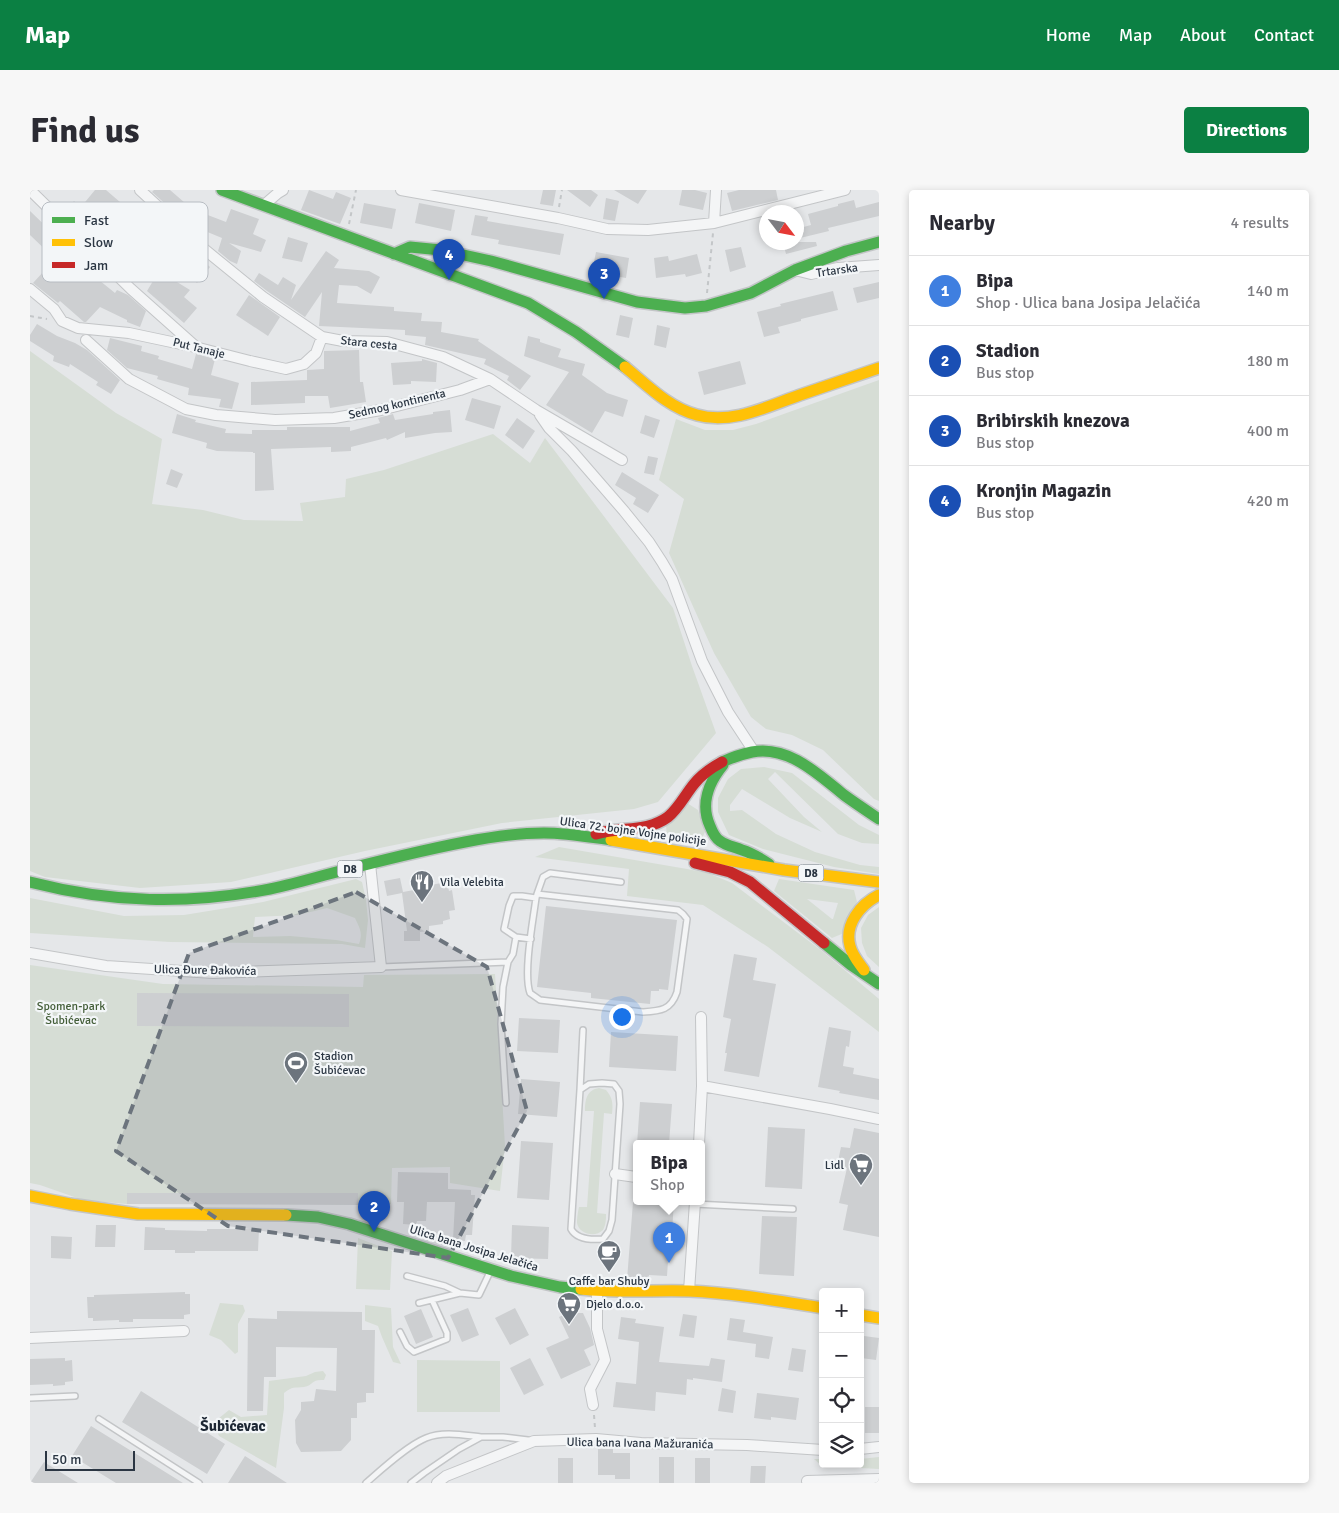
<!DOCTYPE html>
<html lang="en">
<head>
<meta charset="utf-8">
<style>
  :root { --surface:#fff; --page:#f7f7f7; --text:#2b2b33; --muted:#7c7c81; --line:#e1e1e2; --accent:#0b8043 }
  body { margin:0; font-family:Signika,sans-serif; background:var(--page); color:var(--text) }
  .controls { position:absolute; right:15px; bottom:15px; display:grid; overflow:hidden; border-radius:5px; box-shadow:0 2px 8px #0003 }
  .controls button { width:45px; height:45px; display:grid; place-items:center; padding:0; border:0; border-bottom:1px solid var(--line); background:var(--surface); color:var(--text); font:25px sans-serif }
  .compass { position:absolute; left:729px; top:15px; width:45px; height:45px; border-radius:50%; background:var(--surface); box-shadow:0 2px 8px #0003; rotate:122deg }
  .scale { position:absolute; left:15px; bottom:12px; width:90px; box-sizing:border-box; padding-left:5px; border:2px solid #2b3643; border-top:0; font-size:14px; line-height:18px; white-space:nowrap; color:#2b3643; -webkit-text-stroke:4px #f3f6f8; paint-order:stroke }
  .you { position:absolute; left:591px; top:826px; width:18px; height:18px; margin:-12px; border:4px solid #fff; border-radius:50%; background:#1a73e8; box-shadow:0 0 0 8px #1a73e833 }
  .badge { display:grid; place-items:center; width:32px; height:32px; border-radius:50%; background:var(--accent); color:#fff; font-size:16px; font-weight:700 }
  .pin { position:absolute; translate:-50% -41px; filter:drop-shadow(0 1px 2px #0008) }
  .pin::after { content:''; position:absolute; top:26px; width:18px; height:15px; background:inherit; clip-path:polygon(0 0,100% 0,50% 100%) }
  .popup { position:absolute; left:603px; top:950px; width:72px; height:65px; box-sizing:border-box; display:grid; place-content:center; border-radius:5px; background:var(--surface); filter:drop-shadow(0 1px 4px #0005); font-size:16px; white-space:nowrap; color:var(--muted) }
  .popup b { font-size:19px; color:var(--text) }
  .popup::after { content:''; position:absolute; left:50%; top:100%; margin-left:-10px; border:10px solid transparent; border-top-color:var(--surface) }
  .list { margin:0; padding:0; list-style:none }
  h2 { display:flex; justify-content:space-between; align-items:center; height:65px; margin:0; padding:0 20px; font-size:21px }
  h2 small { font-size:16px; font-weight:400; color:var(--muted) }
  .list li { display:grid; grid-template-columns:32px 1fr auto; gap:15px; align-items:center; box-sizing:border-box; height:70px; padding:0 20px; border-top:1px solid var(--line) }
  .list b { display:block; font-size:19px; white-space:nowrap }
  .list p { margin:0; font-size:16px; white-space:nowrap; color:var(--muted) }
  .list em { font-size:16px; font-style:normal; color:var(--muted) }
  .icon { flex:none; width:28px; height:28px; fill:none; stroke:currentColor; stroke-width:2; stroke-linecap:round; stroke-linejoin:round }
  .map { position:relative; flex:none; width:849px; height:1293px; overflow:hidden; border-radius:5px }
  header { display:flex; align-items:center; gap:30px; box-sizing:border-box; height:70px; padding:0 25px; background:var(--accent); color:#fff }
  header strong { font-size:24px }
  nav { display:flex; gap:28px; margin-inline-start:auto; font-size:18px }
  .intro { display:flex; align-items:center; justify-content:space-between; box-sizing:border-box; height:120px; padding:0 30px }
  h1 { margin:0; font-size:35px }
  .button { padding:12px 22px; border-radius:5px; background:var(--accent); color:#fff; font-size:18px; font-weight:700 }
  main { display:flex; gap:30px; padding:0 30px }
  aside { flex:1; background:var(--surface); border-radius:5px; box-shadow:0 2px 8px #0003 }
  .map>svg:first-child { display:block }
  .green { fill:#d6ddd5; fill-rule:evenodd }
  .building { fill:#cdcfd1 }
  .lines { fill:none; stroke-linecap:round; stroke-linejoin:round }
  .lane-casing { stroke:#c3c5c7; stroke-width:8 }
  .street-casing { stroke:#c3c5c7; stroke-width:12 }
  .fast-casing { stroke:#c3c5c7; stroke-width:14 }
  .slow-casing { stroke:#c3c5c7; stroke-width:14 }
  .jam-casing { stroke:#c3c5c7; stroke-width:14 }
  .path { stroke:#c3c6c8; stroke-width:2; stroke-dasharray:4 4; stroke-linecap:butt }
  .lane { stroke:#f4f5f6; stroke-width:5 }
  .street { stroke:#f4f5f6; stroke-width:10 }
  .fast { stroke:#4caf50; stroke-width:11 }
  .slow { stroke:#ffc107; stroke-width:11 }
  .jam { stroke:#c62828; stroke-width:11 }
  .marked { fill:#6c747d; fill-opacity:0.2; stroke:#6c747d; stroke-width:4; stroke-dasharray:10 6; stroke-linejoin:round }
  .labels { text-anchor:middle; stroke-width:4.5; stroke-linejoin:round; paint-order:stroke }
  .shield { fill:#f3f6f8; stroke:#677079; stroke-width:1 }
  .shield-label { font-size:11px; font-weight:bold; fill:#2b3643 }
  .street-label { font-size:12px; fill:#2b3643; stroke:#f3f6f8 }
  .poi-label { font-size:12px; fill:#2b3643; stroke:#f3f6f8; text-anchor:start }
  .park-label { font-size:12px; fill:#445e39; stroke:#f3f6f8 }
  .quarter-label { font-size:15px; font-weight:bold; fill:#1d2734; stroke:#f3f6f8 }
  .key { fill:#f3f6f8; stroke:#b7bcc2; stroke-width:1 }
  .key-label { font-size:14px; fill:#2b3643 }
</style>
</head>
<body>
<header>
<strong>Map</strong>
<nav><a>Home</a><a>Map</a><a>About</a><a>Contact</a></nav>
</header>
<div class="intro"><h1>Find us</h1><a class="button">Directions</a></div>
<main>
<div class="map">
<svg width="849" height="1293" viewBox="0 0 849 1293">
  <rect width="100%" height="100%" fill="#e5e7e9"/>
  <path class="green" d="M0 161 86 223 132 249 122 314 173 320 214 330 273 331 270 313 315 307 316 289 354 280 463 244 500 273 515 248 643 418 662 476 686 543 628 612 604 619 472 633 335 661 201 692 110 698 15 687 0 681Z
    M849 190V611L844 609 793 560 762 545 736 539 721 527 684 463 639 363 654 309 629 290 646 229 675 240H703L726 234Z
    M734 577 762 583 829 635 849 645V654L832 653 808 644 745 582 738 589 774 627 792 642 760 628 712 599 700 615V621L712 620 746 644 785 662 830 675 849 677V684L804 677 733 659 699 645 688 622V608L698 589 711 579Z
    M657 613 668 620 675 642 669 654 637 649 636 634Z
    M529 657 657 679 678 683 702 693 792 761 849 809V842L738 757 673 715 597 706 599 679 505 667Z
    M326 689 332 692 336 710 338 730 335 758 312 754 140 752 0 743V708L94 726 154 725 233 712ZM297 718 325 728C330 739 333 743 329 754L306 750 260 746 223 747 225 727 268 725Z
    M749 689 824 700 827 712 814 743 802 748 744 701ZM777 709 808 713 803 729H802Z
    M849 717V777L837 766 832 753 831 738 838 725Z
    M0 775 133 794 333 797 334 785 465 784 475 956 470 1001 420 993V977L362 978 361 1014H97L53 1010 10 995 0 993Z
    M569 898 576 900C583 908 583 914 582 924L574 923 567 1023 576 1024C576 1029 576 1035 573 1040 565 1048 549 1044 547 1033 547 1028 548 1021 549 1017H557L564 921H555C555 909 557 900 569 898Z
    M328 1048 362 1061 360 1100 326 1099Z
    M190 1113 213 1115 215 1121 208 1134V1162L205 1164 191 1150 179 1145Z
    M335 1115 361 1118 363 1157 371 1174 363 1172 352 1147 348 1136 335 1131Z
    M387 1170 470 1171V1222H387Z
    M293 1181 296 1185 294 1190C281 1189 284 1195 274 1197 264 1198 263 1196 254 1203V1218L246 1278 189 1246 183 1233 199 1220 211 1227 237 1225 239 1191 276 1186 285 1182Z
    M849 1267V1279L792 1276 784 1269H793V1274H830V1269Z"/>
  <path class="building" d="M65 0H76L134 50 142 42 180 77 167 93 114 47 100 64 107 70 95 83 82 71 83 70 33 23 44 11 51 17Z
    M124 0H140L162 19 196 32 201 19 229 29 223 44 236 50 231 62 199 53 211 61 207 74 200 71 188 61 192 48 158 34 122 2Z
    M279 0 303 9 306 2 321 8 310 34 271 20Z
    M513 0H526L523 16 510 14Z
    M537 0H561L568 5 560 17Z
    M584 0H617L608 14Z
    M652 0H665L677 3 673 20 649 15Z
    M709 0H746L748 10 702 21 697 3Z
    M576 8 589 11 585 31 573 29Z
    M824 10 826 18 849 12V26L798 38 799 41 766 49V39L781 35 778 24 808 16V14Z
    M334 13 366 19 362 39 330 33Z
    M389 13 425 20 421 41 385 33Z
    M0 21 28 48 25 52 59 82 85 103 87 100 98 105 116 121 110 137 97 132V130L70 117 56 132H54L30 111 28 113 3 93 25 69 0 45Z
    M445 25 458 27 457 31 534 44 530 65 468 54 469 50 441 45Z
    M258 47 278 53 272 72 252 68Z
    M753 52H786L787 56 756 64Z
    M711 57 716 77 700 82 695 60Z
    M296 61 309 70 304 78 339 81 350 87 341 104 327 96 309 95 307 113 364 117V121L392 123 391 131 412 132 411 142 449 149 448 151 501 186 490 200 477 190 479 186 454 174 456 169 395 155 396 147 375 145V140L289 136 292 102 275 127 237 101 224 91 229 83 248 95 253 87 266 95 261 110Z
    M566 62 599 68 596 88 562 82Z
    M667 64 672 83 656 87 655 84 626 88 624 68 638 66 639 71Z
    M129 81 160 100 154 107 167 118 154 133 117 101Z
    M849 92V108L827 113 823 98Z
    M803 101 808 120 771 129V131L748 137 750 143 734 147 727 122 751 116 750 114Z
    M219 105 250 127 238 146 206 125Z
    M590 125 603 128 599 148 586 145Z
    M7 134 27 146 45 153 57 160 90 190 81 204 66 195 68 192 40 174 39 177 23 171 24 166 0 151V145Z
    M627 135 640 138 636 158 624 155Z
    M498 146 510 149V152L531 159 528 167 555 174 552 185 577 203 598 210 593 227 575 221 562 243 516 215 539 182 494 166Z
    M80 148 112 156 111 161 129 166 128 169 162 179 166 164 185 169 181 185 209 193 202 219 189 217 191 209 158 205 159 198 127 189 128 186 97 178 77 160Z
    M329 160 330 192H333L336 212 300 218 298 206H275V213L221 215V192L277 190V180L294 179V161Z
    M392 169 407 173 406 192 381 191V194L363 195 361 173 392 171Z
    M710 171 716 194 674 205 668 182Z
    M442 208 471 216 464 239 435 230Z
    M420 220 422 242 405 243 375 248V242L357 250 356 248 321 257V261L301 262V257L241 259 244 300 225 301V263H223V262L187 261 176 258 177 253 142 243 147 224 166 230 165 232 196 239 195 243 222 244V240H257V237H320V241L350 233 348 228 363 224 365 230 403 224V222Z
    M615 225 630 230 624 248 610 243Z
    M487 228 505 241 493 259 475 245Z
    M618 266 628 268 624 285 614 283Z
    M141 279 153 284 147 298 136 294Z
    M592 282 629 305 618 323 603 314 606 308 585 295Z
    M370 688 373 702 395 698V696L417 692 419 701 422 700 425 720 419 721 420 729 413 731V734L399 736V741L390 742V751H374V741H377L372 703 357 706 354 691Z
    M516 716 647 730 638 800 629 799V801H621L620 814 561 808V803L507 797Z
    M704 764 727 768 723 790 746 794 729 887 694 881 697 863H695L701 829 693 827Z
    M107 803 319 804V837L107 836Z
    M489 828 530 830 528 863 487 861Z
    M799 837 821 841 819 857 816 856 813 876 824 878 823 884 849 889V910L809 903 810 901 788 897Z
    M581 842 648 846 646 881 579 877Z
    M491 889 530 892 527 927 488 924Z
    M610 912 642 914 639 954H607Z
    M738 937 775 939 772 999 735 997Z
    M824 938 849 943V1047L813 1040 818 1015 809 1013 817 978 807 976 811 957 820 958Z
    M491 951 523 953 519 1010 487 1008Z
    M368 982 418 983V999L441 1000V1005H445L442 1045H436L435 1051 423 1050 425 1012H397L396 1031H387L386 1035 373 1034 374 1012H367Z
    M97 1003H328V1015L101 1014H97Z
    M603 1012H644L640 1071H638L637 1086 619 1085 618 1092 597 1090Z
    M732 1026 767 1027 764 1086 729 1084Z
    M66 1035H86L85 1057H65Z
    M482 1035 519 1037 518 1069 481 1068Z
    M115 1037 135 1038V1040L177 1041V1039H229L228 1061H165V1063H145V1060H114Z
    M21 1046 42 1047 41 1069 21 1068Z
    M155 1102V1104H160V1124L154 1125V1129H103V1132H89V1130L63 1131V1128H58L57 1107H64V1105Z
    M438 1118 449 1145 432 1152 420 1125Z
    M485 1118 499 1145 480 1155 465 1128Z
    M391 1119 403 1147 386 1154 374 1126Z
    M247 1121 332 1122V1140H345L344 1203H336V1212L327 1213V1228H321V1250L311 1261 271 1262 266 1253 265 1230 271 1220V1212L284 1211 286 1199 306 1201 307 1158 246 1157V1187H234L233 1221H217L218 1128 247 1129Z
    M538 1123H553L560 1138 564 1155 554 1160 561 1175 531 1189 516 1158 539 1148 529 1127Z
    M653 1124 667 1126 664 1148 649 1146Z
    M591 1127 606 1129 605 1133 634 1137 629 1172 679 1176 681 1168 695 1170 692 1192 663 1188V1190L657 1189 656 1205 626 1202 625 1221 583 1217 586 1192 606 1194 609 1152 588 1149Z
    M700 1128 715 1130 713 1142 743 1147 739 1169 725 1167 726 1154 697 1150Z
    M834 1146 849 1148 846 1170 831 1168Z
    M762 1158 776 1160 773 1182 758 1180Z
    M35 1168V1171L42 1170 43 1191 35 1192V1195L23 1196V1194L0 1195V1169Z
    M500 1168 514 1195 494 1205 480 1178Z
    M692 1198 706 1201 703 1223 688 1221Z
    M111 1201 195 1254 177 1284 92 1232Z
    M727 1203 769 1208 766 1230 741 1227V1230L724 1228Z
    M835 1217H849V1243H835Z
    M61 1236 153 1293H86L42 1266Z
    M568 1259H583V1263H600V1289H585V1285H568Z
    M215 1266 257 1293H198Z
    M629 1267H644V1293H629Z
    M528 1268H543V1293H528Z
    M665 1268H680V1293H665Z
    M14 1272 48 1293H0Z
    M721 1276H736L735 1293H720Z"/>
  <g class="lines">
    <g class="lane-casing">
      <path id="lane" d="M507 704 648 720 653 724 657 729 647 802C641 820 631 821 613 822L510 810 500 803C493 783 503 731 506 708Z
        M507 704 513 687 520 683 591 692
        M486 747 474 739 479 716 483 706H492L506 708
        M351 777 478 772 483 764 486 747 501 749
        M572 893 584 894 589 901 590 914 582 1030 579 1041 573 1049C562 1050 547 1050 541 1039L550 900 559 894Z
        M550 900 553 840
        M476 913 471 834 473 797 478 772
        M665 1014 763 1019
        M377 1086 415 1096 430 1103
        M389 1113 430 1103 449 1105 461 1080
        M370 1142 377 1156 384 1162 417 1149V1143L402 1110
        M0 1208 45 1206
        M69 1229 169 1293
        M336 1293C351 1280 378 1255 396 1248 413 1241 433 1245 451 1247
        M381 1293 394 1283 429 1259 451 1247H473L498 1250"/>
    </g>
    <g class="street-casing">
      <path id="street" d="M0 0 101 99 165 156
        M110 0 174 59 233 107 292 147 313 151 357 152 413 167 460 189 506 220 592 270
        M371 0 528 28 577 39 618 40 684 33 815 0
        M234 15 248 3 253 0
        M684 33 686 0
        M765 80 781 84 808 78 849 75
        M0 99 24 119 32 131 48 138 99 143 165 157 220 171 256 179 274 174 286 163 292 147
        M56 150 99 189 156 219 186 225 245 230 304 228 351 220 430 200 460 189
        M510 225 519 238 542 261 594 321 619 352 632 372 642 389 672 471 698 522 723 560
        M0 763 76 776 183 783 351 777 340 674
        M672 896 800 919 849 929
        M669 954 672 896 671 827
        M585 984 606 987
        M659 1101 665 1012
        M0 1148 154 1141
        M563 1215 560 1199 575 1170 567 1139V1101
        M830 1259 849 1257
        M777 1291 849 1289
        M407 1293 416 1286 504 1251 566 1249 611 1253 717 1255 793 1260"/>
    </g>
    <g class="fast-casing">
      <path id="fast" d="M192 0 498 113 546 142 595 177
        M364 64 380 57 411 60 461 71 607 112 655 118 676 116 721 103 765 80 816 61 849 52
        M692 572C701 568 712 564 722 562 758 555 788 584 814 605 825 613 837 621 849 629
        M693 575C679 592 670 614 680 636 682 641 685 648 690 651 697 656 705 657 712 660 722 663 730 668 739 674
        M0 692C82 713 157 715 240 699 259 695 277 690 295 685 341 673 388 661 435 652 461 647 488 643 514 643 537 643 559 647 581 650
        M794 753 821 775 849 794
        M256 1025 288 1027 319 1034 481 1086 530 1097 551 1099"/>
    </g>
    <g class="slow-casing">
      <path id="slow" d="M595 177C617 195 639 218 667 225 702 235 738 216 770 205 796 196 823 187 849 178
        M581 650 754 680 849 692
        M834 780C829 773 822 765 820 756 814 734 831 714 849 705
        M0 1006 40 1014 108 1024 256 1025
        M551 1099C587 1103 623 1100 659 1101 704 1103 749 1111 793 1118
        M830 1125 849 1128"/>
    </g>
    <g class="jam-casing">
      <path id="jam" d="M566 644C590 636 616 643 638 627 649 618 655 605 664 594 672 584 681 578 692 572
        M665 673 700 682 720 692 794 753"/>
    </g>
    <path class="path" d="M529 17 532 0
      M319 34 326 0
      M677 103 683 43
      M0 126 17 129
      M564 1225 565 1238"/>
    <use href="#lane" class="lane"/>
    <use href="#street" class="street"/>
    <use href="#fast" class="fast"/>
    <use href="#slow" class="slow"/>
    <use href="#jam" class="jam"/>
  </g>
  <path class="marked" d="M326 702 457 777 497 921 418 1068 198 1036 86 961 159 763Z"/>
  <defs>
    <g id="restaurant-pin" transform="scale(1.25)"><path d="M0 17L-7.5 6A9.5 9.5 0 1 1 7.5 6Z" fill="#6c747d" stroke="#f3f6f8"/><path d="M-5-6h1v4h1v-4h1v4h1v-4h1v5L-1.5 .5V6h-2V.5L-5-1ZM5-6V6H3V1.5H1.5Q1.5-4 5-6Z" fill="#fff"/></g>
    <g id="stadium-pin" transform="scale(1.25)"><path d="M0 17L-7.5 6A9.5 9.5 0 1 1 7.5 6Z" fill="#6c747d" stroke="#f3f6f8"/><path d="M0-5a6.5 5 0 1 0 0 10a6.5 5 0 1 0 0-10ZM-3.5-1.8h7v3.6h-7Z" fill="#fff"/></g>
    <g id="supermarket-pin" transform="scale(1.25)"><path d="M0 17L-7.5 6A9.5 9.5 0 1 1 7.5 6Z" fill="#6c747d" stroke="#f3f6f8"/><path d="M-6-5.5h2.5l.6 2H6L4.5 2H-2.5L-4.4-4H-6ZM-1.5 3.2a1.3 1.3 0 1 0 .1 0ZM3 3.2a1.3 1.3 0 1 0 .1 0Z" fill="#fff"/></g>
    <g id="cafe-pin" transform="scale(1.25)"><path d="M0 17L-7.5 6A9.5 9.5 0 1 1 7.5 6Z" fill="#6c747d" stroke="#f3f6f8"/><path d="M-5.5-4.5H6V0H3Q3 3.5 0 3.5H-2.5Q-5.5 3.5-5.5 0ZM3-3.2v2h1.7v-2ZM-6 4.5H4V6H-6Z" fill="#fff"/></g>
  </defs>
  <g fill-rule="evenodd">
    <use href="#restaurant-pin" x="392" y="692"/>
    <use href="#stadium-pin" x="266" y="873"/>
    <use href="#supermarket-pin" x="831" y="975"/>
    <use href="#cafe-pin" x="579" y="1062"/>
    <use href="#supermarket-pin" x="539" y="1114"/>
  </g>
  <g class="labels">
    <g class="shield">
      <rect x="307.5" y="670.5" width="25" height="17" rx="4"/>
      <rect x="768.5" y="674.5" width="25" height="17" rx="4"/>
    </g>
    <g class="shield-label">
      <text x="320" y="683">D8</text>
      <text x="781" y="687">D8</text>
    </g>
    <g class="street-label">
      <text transform="translate(807 80) rotate(-8)" y="4">Trtarska</text>
      <text transform="translate(339 153) rotate(6)" y="4">Stara cesta</text>
      <text transform="translate(169 158) rotate(14)" y="4">Put Tanaje</text>
      <text transform="translate(367 214) rotate(-13)" y="4">Sedmog kontinenta</text>
      <text transform="translate(603 641) rotate(8)" y="4">Ulica 72. bojne Vojne policije</text>
      <text transform="translate(175 780) rotate(1)" y="4">Ulica Đure Đakovića</text>
      <text transform="translate(444 1058) rotate(17)" y="4">Ulica bana Josipa Jelačića</text>
      <text transform="translate(610 1253) rotate(1)" y="4">Ulica bana Ivana Mažuranića</text>
    </g>
    <g class="poi-label">
      <text x="410" y="696">Vila Velebita</text>
      <text x="284" y="870">Stadion<tspan x="284" dy="14">Šubićevac</tspan></text>
      <text x="814" y="979" text-anchor="end">Lidl</text>
      <text x="579" y="1095" text-anchor="middle">Caffe bar Shuby</text>
      <text x="556" y="1118">Djelo d.o.o.</text>
    </g>
    <g class="park-label">
      <text x="41" y="820">Spomen-park<tspan x="41" dy="14">Šubićevac</tspan></text>
    </g>
    <g class="quarter-label">
      <text x="203" y="1241">Šubićevac</text>
    </g>
  </g>
  <rect x="12" y="12" width="166" height="80" rx="8" class="key"/>
  <rect x="22" y="27" width="23" height="6" fill="#4caf50"/>
  <rect x="22" y="49" width="23" height="7" fill="#ffc107"/>
  <rect x="22" y="72" width="23" height="6" fill="#c62828"/>
  <g class="key-label">
    <text x="54" y="35">Fast</text>
    <text x="54" y="57">Slow</text>
    <text x="54" y="80">Jam</text>
  </g>
</svg>
<div class="controls">
<button>+</button>
<button>−</button>
<button><svg class="icon" aria-label="locate" viewBox="0 0 24 24"><circle cx="12" cy="12" r="6"/><path d="M12 2v4M12 18v4M2 12h4M18 12h4"/></svg></button>
<button><svg class="icon" aria-label="layers" viewBox="0 0 24 24"><path d="M12 4l9 5-9 5-9-5zM3 14l9 5 9-5"/></svg></button>
</div>
<svg class="compass" viewBox="-18 -18 36 36"><path d="M0-13l5 13h-10z" fill="#e53935"/><path d="M0 13l5-13h-10z" fill="#7c7c81"/></svg>
<div class="scale">50 m</div>
<div class="you"></div>
<div class="pin badge" style="left:639px;top:1073px;background:#3f7fe0">1</div>
<div class="popup"><b>Bipa</b>Shop</div>
<div class="pin badge" style="left:344px;top:1042px;background:#1a4fb4">2</div>
<div class="pin badge" style="left:574px;top:109px;background:#1a4fb4">3</div>
<div class="pin badge" style="left:419px;top:90px;background:#1a4fb4">4</div>
</div>
<aside>
<h2>Nearby<small>4 results</small></h2>
<ul class="list">
<li><span class="badge" style="background:#3f7fe0">1</span><div><b>Bipa</b><p>Shop · Ulica bana Josipa Jelačića</p></div><em>140 m</em></li>
<li><span class="badge" style="background:#1a4fb4">2</span><div><b>Stadion</b><p>Bus stop</p></div><em>180 m</em></li>
<li><span class="badge" style="background:#1a4fb4">3</span><div><b>Bribirskih knezova</b><p>Bus stop</p></div><em>400 m</em></li>
<li><span class="badge" style="background:#1a4fb4">4</span><div><b>Kronjin Magazin</b><p>Bus stop</p></div><em>420 m</em></li>
</ul>
</aside>
</main>
</body>
</html>
